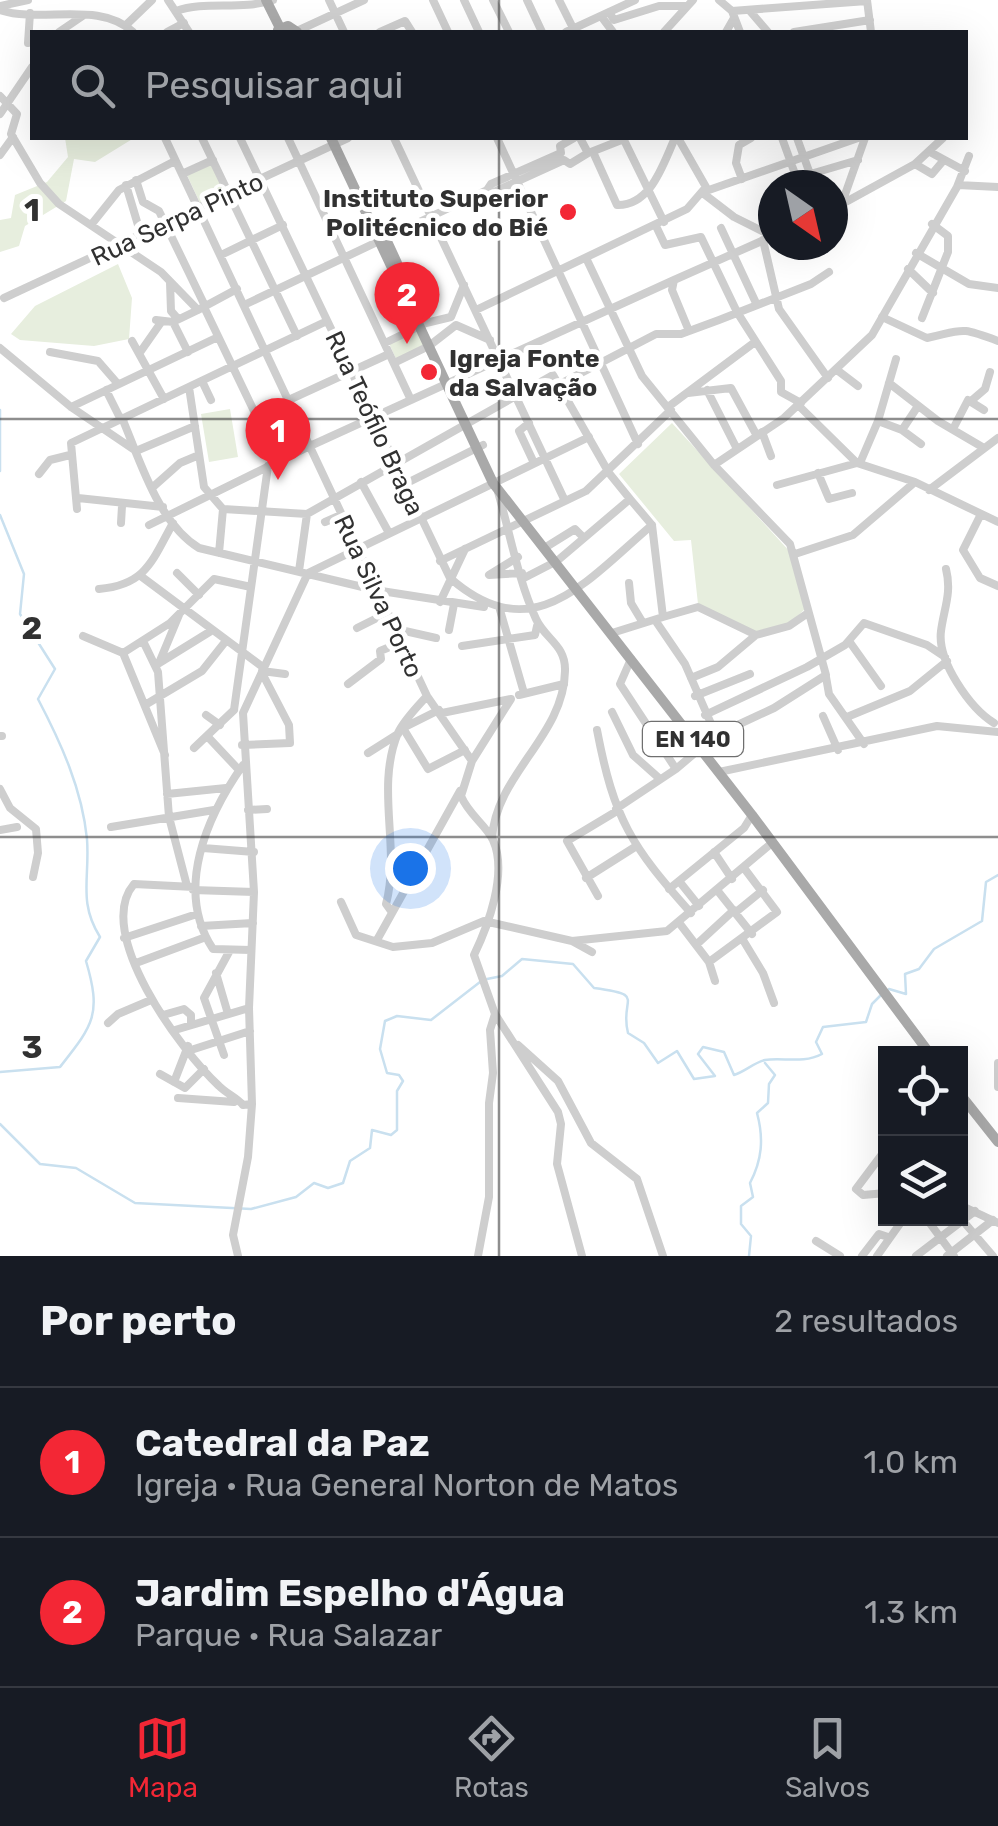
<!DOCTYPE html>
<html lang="pt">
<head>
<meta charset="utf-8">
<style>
  :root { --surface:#171b24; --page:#242831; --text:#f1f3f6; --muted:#9ea1a6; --line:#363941; --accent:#f32735 }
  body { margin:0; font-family:Rubik,sans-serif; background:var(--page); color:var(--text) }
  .controls { position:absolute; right:30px; bottom:30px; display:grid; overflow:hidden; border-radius:0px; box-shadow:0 10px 40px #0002 }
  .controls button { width:90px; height:90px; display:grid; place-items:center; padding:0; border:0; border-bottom:2px solid var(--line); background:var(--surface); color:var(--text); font:50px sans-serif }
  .compass { position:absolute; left:758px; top:170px; width:90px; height:90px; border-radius:50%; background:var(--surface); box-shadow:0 10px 40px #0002; rotate:146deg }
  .you { position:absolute; left:410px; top:868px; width:35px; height:35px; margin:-25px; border:8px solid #fff; border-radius:50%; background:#1a73e8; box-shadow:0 0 0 15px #1a73e833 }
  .badge { display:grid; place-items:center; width:65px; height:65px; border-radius:50%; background:var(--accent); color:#fff; font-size:32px; font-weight:700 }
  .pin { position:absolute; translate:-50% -82px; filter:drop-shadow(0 2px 5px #0008) }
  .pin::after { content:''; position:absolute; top:52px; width:35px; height:30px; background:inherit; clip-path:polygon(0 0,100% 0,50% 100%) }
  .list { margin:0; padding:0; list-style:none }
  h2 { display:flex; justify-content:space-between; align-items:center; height:130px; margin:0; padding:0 40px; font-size:42px }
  h2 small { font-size:32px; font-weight:400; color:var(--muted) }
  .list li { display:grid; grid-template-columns:65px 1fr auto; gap:30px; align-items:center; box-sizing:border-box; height:150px; padding:0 40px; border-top:2px solid var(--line) }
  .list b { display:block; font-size:38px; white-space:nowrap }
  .list p { margin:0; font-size:32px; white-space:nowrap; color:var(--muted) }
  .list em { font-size:32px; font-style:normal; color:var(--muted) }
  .icon { flex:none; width:55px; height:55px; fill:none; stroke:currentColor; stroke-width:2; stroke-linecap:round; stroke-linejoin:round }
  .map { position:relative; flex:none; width:998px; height:1256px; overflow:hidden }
  .search { position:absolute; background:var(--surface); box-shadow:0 10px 40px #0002; left:30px; right:30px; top:30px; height:110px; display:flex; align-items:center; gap:25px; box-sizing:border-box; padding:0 35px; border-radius:0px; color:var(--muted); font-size:38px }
  .sheet { height:430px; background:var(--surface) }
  nav { display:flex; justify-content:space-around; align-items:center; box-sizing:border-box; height:140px; border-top:2px solid var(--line); background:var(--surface); font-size:28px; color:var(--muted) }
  nav a { display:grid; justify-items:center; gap:5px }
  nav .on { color:var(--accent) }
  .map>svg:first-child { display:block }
  .green { fill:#e7eede }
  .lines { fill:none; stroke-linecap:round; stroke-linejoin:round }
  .stream { stroke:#c9e0ef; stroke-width:2.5 }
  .minor { stroke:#cecece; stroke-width:8 }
  .major { stroke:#a9a9a9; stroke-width:10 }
  .grid { fill:none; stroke:#313131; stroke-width:2.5; stroke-opacity:0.55 }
  .poi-dot { fill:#f32735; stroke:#fff; stroke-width:4 }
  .labels { text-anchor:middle; stroke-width:10; stroke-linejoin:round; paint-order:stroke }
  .shield { fill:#fff; stroke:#6f6f6f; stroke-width:2.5 }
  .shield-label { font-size:22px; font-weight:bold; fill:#313131 }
  .poi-label { font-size:25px; font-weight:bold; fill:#313131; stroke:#fff; text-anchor:end }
  .street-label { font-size:25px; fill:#313131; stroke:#fff }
  .grid-label { font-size:32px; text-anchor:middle; font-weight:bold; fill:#313131; stroke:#fff; stroke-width:10; stroke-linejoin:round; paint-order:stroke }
</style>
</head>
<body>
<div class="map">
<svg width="998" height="1256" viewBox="0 0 998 1256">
  <rect width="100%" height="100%" fill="#fff"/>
  <path class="green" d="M65 138H134L95 162 74 159 66 201 25 226 19 246 0 252V220L11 218 15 195 47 182 68 157Z
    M213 163 225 191 200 203 187 175Z
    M118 264 132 298 129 339 94 346 20 340 11 334 35 306Z
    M419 329 426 345 396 359 389 343Z
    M230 409 238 457 209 462 201 414Z
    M672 423 791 553 805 609 788 625 755 633 698 604 691 540 674 541 619 474Z"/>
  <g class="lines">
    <path class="stream" d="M0 410V471
      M0 515 24 574 20 614 55 669 38 699C61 743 82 789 87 839 90 878 78 902 100 937L86 961C102 1015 93 1025 60 1067L0 1072
      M487 979 502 976 522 959 573 964 594 988C648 995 619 998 628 1033L644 1043 658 1063 677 1051 694 1079 715 1076 698 1054 703 1047 724 1052 734 1075C744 1072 755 1062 765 1060 782 1057 803 1064 822 1054L816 1042 823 1027 866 1022 872 1004 882 994
      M889 989 906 994 905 974 919 969 934 949 982 921 986 882 998 875
      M0 1124 40 1164 76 1168 135 1203 251 1209 296 1197 314 1183 328 1188 343 1183 350 1161 370 1148 372 1130 391 1135 397 1130V1091L403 1081 399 1075 387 1073 380 1049 385 1021 397 1016 431 1020 480 982
      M749 1256 751 1236 741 1224V1206L753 1197 750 1183C762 1160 764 1139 757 1113L768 1103 769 1084 775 1075 765 1063"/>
    <path class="minor" d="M168 0 189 32
      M329 0 344 32
      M433 0 448 32
      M464 0 479 32
      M493 0 509 32
      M527 0 542 32
      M559 0 575 32
      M719 0 732 11 740 32
      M867 0 871 32
      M0 6 28 0
      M0 10C41 24 99 0 133 32
      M749 10 768 32
      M176 11C206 0 240 11 273 0
      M732 11 867 1
      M609 12 614 20 659 6H686
      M601 16 613 32
      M126 25 152 0
      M297 31 364 0
      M59 32 84 15
      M167 32 184 23
      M380 32 405 21 412 32
      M566 32 635 0
      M664 32 693 0
      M726 32 734 18
      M794 32 870 20
      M28 43 30 13
      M0 96 17 114 11 134 40 183 59 204 161 272 198 310 237 289
      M0 114 32 67
      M165 138 427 696 472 761 461 796C469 815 485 824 493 840 508 873 488 926 474 955L495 1014 558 1112 561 1124 557 1164 582 1256
      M202 138 297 336
      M240 138 450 578C533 651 587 580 652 525L630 499 557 561 524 578
      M288 138 411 400
      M394 138 565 501
      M497 138 638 444
      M623 138 664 222
      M782 138 799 185
      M797 138 814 185
      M591 152 624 139
      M593 152 617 205C651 206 663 164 675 138
      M930 152 965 171
      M0 155 13 137
      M915 164 932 174 943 161
      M182 174 213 160
      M797 178 858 160
      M742 179 736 163 739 145 751 138
      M136 180 143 202 159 211 205 306
      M126 185 141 235
      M958 185 998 187
      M487 190 494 192 564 160 570 164 588 153 580 138
      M706 191 858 138
      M704 194 734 217 772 236
      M842 203 865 138
      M833 209 915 164 943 138
      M91 225 119 190 175 161
      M656 226 665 245 701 237 737 312 781 381V392L801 403
      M721 228 756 303
      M763 240 779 309 828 378
      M916 253 969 284 998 288
      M221 255 283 225
      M587 260 642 376 714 465 790 544 826 675 774 708 716 735 676 769 616 809
      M908 269 933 293
      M170 282 171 311 178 319
      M4 298 348 138
      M244 305 487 190 491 184 561 153 560 146 574 138
      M204 307 278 461
      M476 310 687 209 706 187 678 138
      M882 317 927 338C964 330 958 326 998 341
      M922 318 948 252V236L932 224
      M156 320 173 322 198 310
      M173 322 188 352
      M689 331 672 290 674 280 773 236
      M132 341 164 399
      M385 343 426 323 451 317 464 285
      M0 348 71 407 136 451 195 426
      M141 351 162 321
      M50 352 98 361 118 384
      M394 363 429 346 456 325 490 340
      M837 370 858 386
      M202 381 211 400
      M889 383 938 421 984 448
      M560 384 656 334H681L719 320 811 284 829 272
      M189 387 204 487 223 509 307 514 553 375 609 473 630 499
      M106 390 120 418
      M707 390 737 449
      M688 393 731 388 757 436
      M971 401 985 389 990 372
      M798 405 857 463
      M71 407 218 337
      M668 407 755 342
      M256 415 389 354
      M122 418C140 460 158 523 199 548L375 590 484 607
      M878 421 902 430 921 444
      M529 423 519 431 534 463
      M953 429 968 400 984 410
      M902 430 918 406
      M762 432 771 456
      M860 463 878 421 896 359
      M714 465 784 418 872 335 957 187 969 156
      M818 473 829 499 852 493
      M39 474 50 460 70 455
      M361 482 389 533
      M405 484 483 445
      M777 485 857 463 915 482
      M153 487 180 463 199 455
      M929 490 998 438
      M78 498 163 507
      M77 509 71 443 327 321
      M981 514 963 550 980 578 998 586
      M325 522 341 515
      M121 523 122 506
      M149 525 310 446 674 280
      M546 547 575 529 584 538
      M219 553 223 509
      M795 554 853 535 915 482 998 522
      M518 557 489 575 522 573
      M440 561 586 491 671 410
      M946 569C952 593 944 608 941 631 937 661 970 708 994 723
      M299 571 307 514
      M177 573 199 595
      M142 577 264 668
      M629 583 631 603 643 623
      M99 589C146 585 152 561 173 523
      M440 602 465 549
      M500 610 524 693
      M663 617 698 607 756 635 789 626 808 613
      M655 620 685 664 716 735
      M357 628 387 613
      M396 629 436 638
      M449 630 454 604
      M612 633 663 617 652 525
      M83 636 123 653 165 755
      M143 641 158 672 169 817 187 886
      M849 641 881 686
      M462 646 535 635 537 626
      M123 653 170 623 214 579 251 587
      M631 659 620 684 676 769
      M159 663 179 615
      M156 665 211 631
      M262 671 285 674
      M826 677 829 694 864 744
      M691 678 718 667 756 635
      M348 684 381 659 380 651 402 642
      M519 695 564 684
      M695 696 750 674
      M145 705 202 671 225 642
      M234 710 268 466
      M612 712 633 755 660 779
      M442 713 511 699 472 761
      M206 715 220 725
      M705 715 807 667 845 645 864 623 927 645 945 657
      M823 716 838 750
      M847 717 910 691 947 661
      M403 728 428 769 465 750
      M403 728 439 710
      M597 730C614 819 631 846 691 913
      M0 736H2
      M208 737 239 770
      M242 745 290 743 289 725 262 673
      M194 748 234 710
      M368 753 398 734
      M243 765C207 816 174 890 213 949L251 950
      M719 772 937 726 998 732
      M0 789 10 808 36 829 38 853 33 877
      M167 794 226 788
      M248 810 267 809
      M111 827 214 810
      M0 830 17 827
      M492 838C496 774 564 736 565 671 566 645 545 639 536 619 518 580 510 533 498 492
      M203 848 254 852
      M714 852 732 879
      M586 878 635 847
      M679 881 699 906
      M194 887 134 884C93 932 181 1051 219 1086 227 1094 236 1097 243 1105L252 1104
      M669 889 744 828 752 815
      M193 890 254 892
      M717 890 752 934
      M598 896 567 841 617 811
      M341 902 356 935 393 947 432 943 484 921 572 941 667 931 773 842
      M391 911 386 904C401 848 375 788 398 733 404 720 417 707 427 696
      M736 912 763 890
      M680 924 709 962 777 912 744 868
      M201 926 253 923
      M124 938 197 914
      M377 940 460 791
      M743 940 763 973 774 1003
      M572 941 592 952
      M696 945 734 910
      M709 962 715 981
      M136 963 206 937
      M216 973 228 1014
      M163 1015 184 1009 191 1015V1023
      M108 1023 118 1014 151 1000
      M175 1030 249 1008
      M518 1045 558 1081 591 1143 637 1179 663 1256
      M191 1050 250 1031
      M224 1055 204 998 229 952
      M998 1063V1087
      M160 1074 185 1088 204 1069
      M174 1082 188 1046
      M178 1098 234 1102
      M886 1149 856 1189 863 1195 886 1193
      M960 1205 998 1223
      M926 1218 954 1256
      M963 1221 993 1256
      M816 1241 840 1256
      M238 1256 233 1235 248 1157 252 1104 249 1008 254 892 243 713 308 573 589 437
      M478 1256 489 1197V1103L493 1073 490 1030 495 1014
      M862 1256 879 1234 888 1237
      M877 1256 904 1218
      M916 1256 975 1211
      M947 1256 993 1220"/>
    <path class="major" d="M266 0 280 28
      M278 30 288 26 297 32
      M331 138 493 483 752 815 930 1054
      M379 224 397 263
      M960 1094 998 1142"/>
  </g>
  <path class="grid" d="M499 0V32M499 138V1256M0 419H998M0 837H998"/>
  <g class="poi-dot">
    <circle cx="568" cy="212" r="10"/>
    <circle cx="429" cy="372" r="10"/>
  </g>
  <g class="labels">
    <rect class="shield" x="643" y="722" width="100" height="34" rx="8"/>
    <g class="shield-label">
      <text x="693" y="747">EN 140</text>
    </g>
    <g class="poi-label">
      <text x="548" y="207">Instituto Superior<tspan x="548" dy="29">Politécnico do Bié</tspan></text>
      <text x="449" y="367" text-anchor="start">Igreja Fonte<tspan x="449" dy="29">da Salvação</tspan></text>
    </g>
    <g class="street-label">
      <text transform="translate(177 219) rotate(-25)" y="9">Rua Serpa Pinto</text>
      <text transform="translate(375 423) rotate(65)" y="9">Rua Teófilo Braga</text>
      <text transform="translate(379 596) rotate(65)" y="9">Rua Silva Porto</text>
    </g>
  </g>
  <g class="grid-label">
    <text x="32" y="221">1</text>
    <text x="32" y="639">2</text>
    <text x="32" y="1058">3</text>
  </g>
</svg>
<div class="controls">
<button><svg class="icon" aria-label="locate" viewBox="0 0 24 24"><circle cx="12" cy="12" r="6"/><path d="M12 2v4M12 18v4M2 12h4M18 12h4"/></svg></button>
<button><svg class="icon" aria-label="layers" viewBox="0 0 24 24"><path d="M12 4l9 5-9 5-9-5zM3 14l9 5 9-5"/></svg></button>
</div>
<svg class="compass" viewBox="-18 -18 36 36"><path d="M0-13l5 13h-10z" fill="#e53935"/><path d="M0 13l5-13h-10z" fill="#9ea1a6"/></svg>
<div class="you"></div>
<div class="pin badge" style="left:278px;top:480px">1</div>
<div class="pin badge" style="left:407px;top:344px">2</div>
<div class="search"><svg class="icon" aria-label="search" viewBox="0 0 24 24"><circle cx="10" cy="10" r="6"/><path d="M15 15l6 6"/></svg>Pesquisar aqui</div>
</div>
<section class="sheet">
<h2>Por perto<small>2 resultados</small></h2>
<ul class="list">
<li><span class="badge">1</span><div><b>Catedral da Paz</b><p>Igreja · Rua General Norton de Matos</p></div><em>1.0 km</em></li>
<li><span class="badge">2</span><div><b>Jardim Espelho d'Água</b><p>Parque · Rua Salazar</p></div><em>1.3 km</em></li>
</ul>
</section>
<nav>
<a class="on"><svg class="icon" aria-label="map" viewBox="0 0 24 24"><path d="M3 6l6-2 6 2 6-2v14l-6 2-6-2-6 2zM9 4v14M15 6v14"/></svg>Mapa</a>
<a><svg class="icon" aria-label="directions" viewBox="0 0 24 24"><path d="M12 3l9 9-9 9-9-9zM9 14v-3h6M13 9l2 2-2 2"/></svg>Rotas</a>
<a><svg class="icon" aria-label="saved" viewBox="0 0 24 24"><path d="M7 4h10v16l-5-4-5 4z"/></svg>Salvos</a>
</nav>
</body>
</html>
